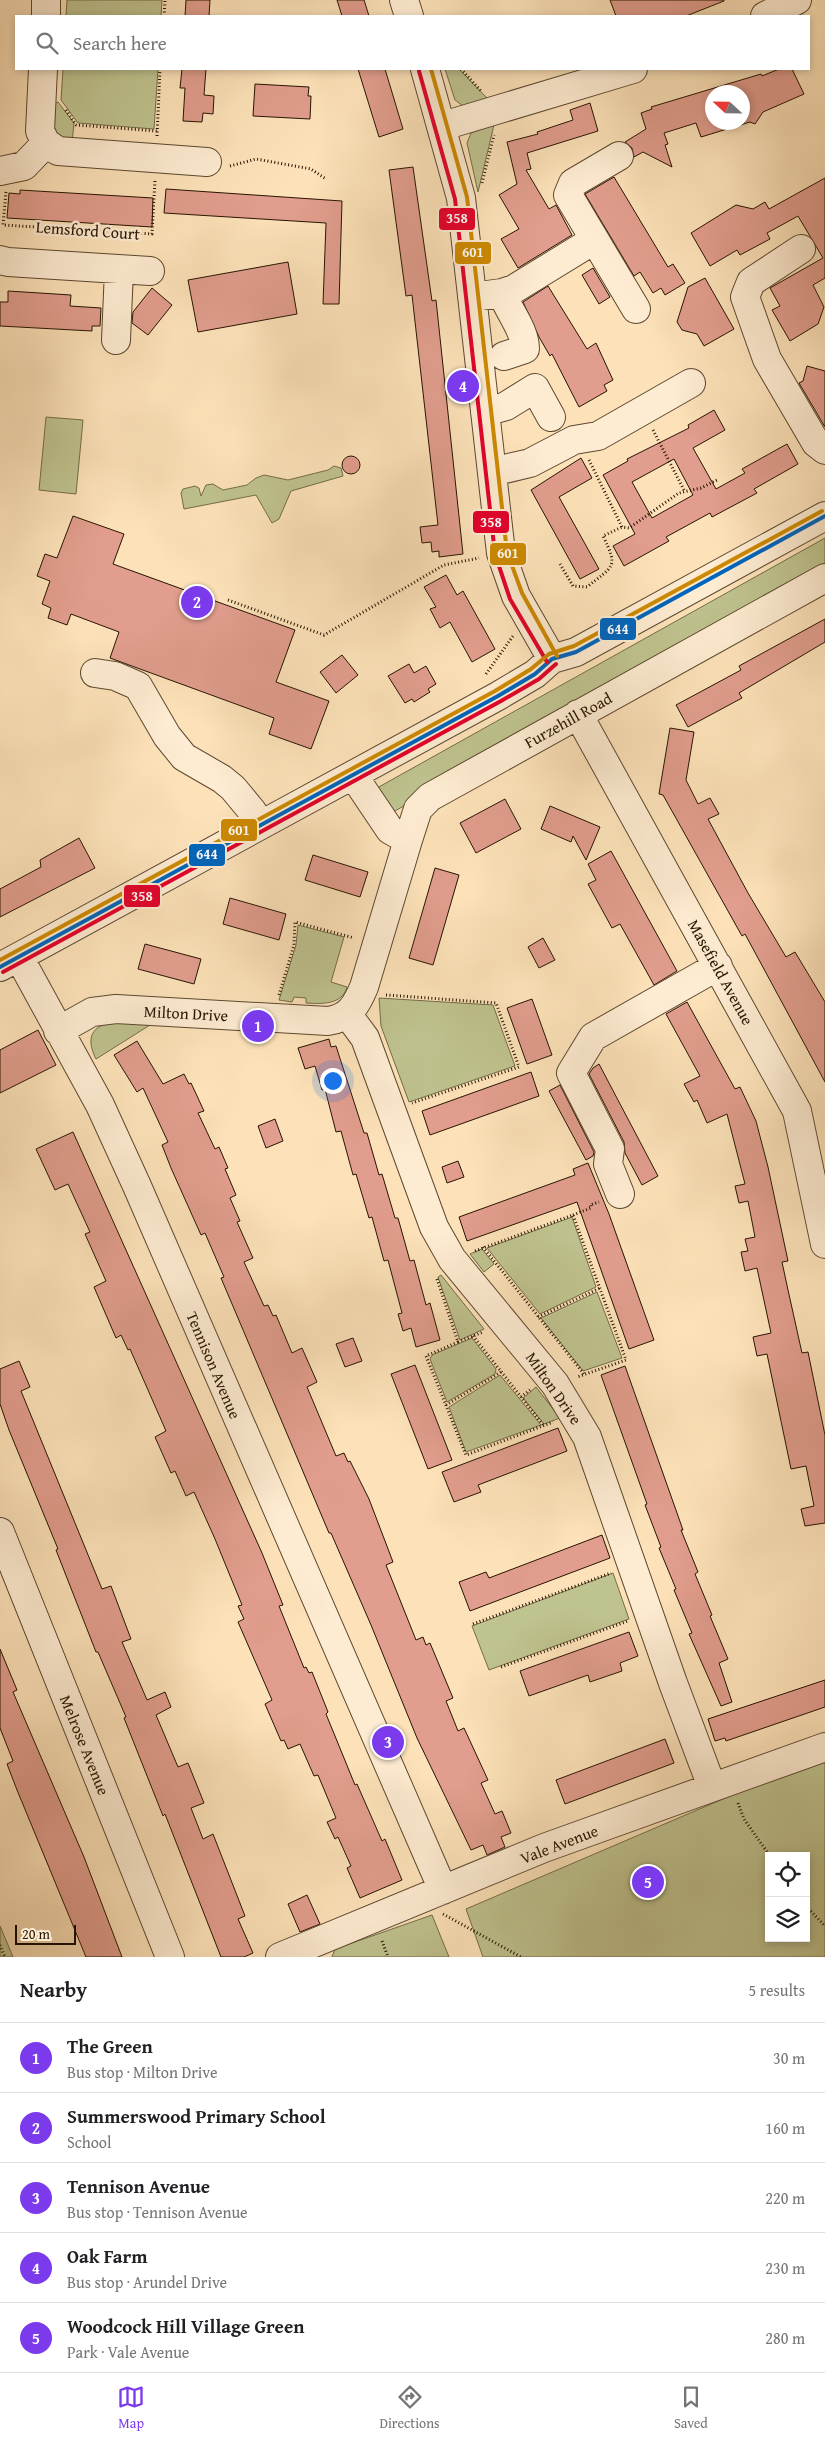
<!DOCTYPE html>
<html lang="en">
<head>
<meta charset="utf-8">
<style>
  :root { --surface:#fff; --page:#f2f2f2; --text:#202124; --muted:#757577; --line:#e0e0e0; --accent:#7c3aed }
  body { margin:0; font-family:"Gentium Book Plus",serif; background:var(--page); color:var(--text) }
  .controls { position:absolute; right:15px; bottom:15px; display:grid; overflow:hidden; border-radius:0px; box-shadow:0 2px 8px #0003 }
  .controls button { width:45px; height:45px; display:grid; place-items:center; padding:0; border:0; border-bottom:1px solid var(--line); background:var(--surface); color:var(--text); font:25px sans-serif }
  .compass { position:absolute; left:705px; top:85px; width:45px; height:45px; border-radius:50%; background:var(--surface); box-shadow:0 2px 8px #0003; rotate:292deg }
  .scale { position:absolute; left:15px; bottom:12px; width:61px; box-sizing:border-box; padding-left:5px; border:2px solid #271401; border-top:0; font-size:14px; line-height:18px; white-space:nowrap; color:#271401; -webkit-text-stroke:4px #feecd2; paint-order:stroke }
  .you { position:absolute; left:332px; top:1080px; width:18px; height:18px; margin:-12px; border:4px solid #fff; border-radius:50%; background:#1a73e8; box-shadow:0 0 0 8px #1a73e833 }
  .badge { display:grid; place-items:center; width:32px; height:32px; border-radius:50%; background:var(--accent); color:#fff; font-size:16px; font-weight:700 }
  .pin { position:absolute; translate:-50% -50%; border:2px solid #fff; box-shadow:0 1px 5px #0006 }
  .list { margin:0; padding:0; list-style:none }
  h2 { display:flex; justify-content:space-between; align-items:center; height:65px; margin:0; padding:0 20px; font-size:21px }
  h2 small { font-size:16px; font-weight:400; color:var(--muted) }
  .list li { display:grid; grid-template-columns:32px 1fr auto; gap:15px; align-items:center; box-sizing:border-box; height:70px; padding:0 20px; border-top:1px solid var(--line) }
  .list b { display:block; font-size:19px; white-space:nowrap }
  .list p { margin:0; font-size:16px; white-space:nowrap; color:var(--muted) }
  .list em { font-size:16px; font-style:normal; color:var(--muted) }
  .icon { flex:none; width:28px; height:28px; fill:none; stroke:currentColor; stroke-width:2; stroke-linecap:round; stroke-linejoin:round }
  .map { position:relative; flex:none; width:825px; height:1957px; overflow:hidden }
  .search { position:absolute; background:var(--surface); box-shadow:0 2px 8px #0003; left:15px; right:15px; top:15px; height:55px; display:flex; align-items:center; gap:12px; box-sizing:border-box; padding:0 18px; border-radius:0px; color:var(--muted); font-size:19px }
  .sheet { height:415px; background:var(--surface) }
  nav { display:flex; justify-content:space-around; align-items:center; box-sizing:border-box; height:70px; border-top:1px solid var(--line); background:var(--surface); font-size:14px; color:var(--muted) }
  nav a { display:grid; justify-items:center; gap:2px }
  nav .on { color:var(--accent) }
  .map>svg:first-child { display:block }
  .green { fill:#bfc38f; stroke:#736c48; fill-rule:evenodd }
  .building { fill:#e19d8d; stroke:#271401; fill-rule:evenodd }
  .lines { fill:none; stroke-linecap:round; stroke-linejoin:round }
  .minor-casing { stroke:#5c482f; stroke-width:30 }
  .path { stroke:#271401; stroke-width:3; stroke-dasharray:1 2.5; stroke-linecap:butt }
  .minor { stroke:#feecd2; stroke-width:28 }
  .bus-1-casing { stroke:#feecd2; stroke-width:8 }
  .bus-2-casing { stroke:#feecd2; stroke-width:8 }
  .bus-3-casing { stroke:#feecd2; stroke-width:8 }
  .bus-1 { stroke:#0065bd; stroke-width:4 }
  .bus-2 { stroke:#e4002b; stroke-width:4 }
  .bus-3 { stroke:#cd8900; stroke-width:4 }
  .labels { text-anchor:middle; stroke-width:5; stroke-linejoin:round; paint-order:stroke }
  .street-label { font-size:16px; fill:#271401; stroke:#feecd2 }
  .line-badge { stroke:#feecd2; stroke-width:2 }
  .badge-label { font-size:14px; text-anchor:middle; font-weight:bold; fill:#fff }
</style>
</head>
<body>
<div class="map">
<svg width="825" height="1957" viewBox="0 0 825 1957">
  <rect width="100%" height="100%" fill="#fde2b9"/>
  <filter id="stains"><feTurbulence type="fractalNoise" baseFrequency=".004" numOctaves="4"/><feColorMatrix values="0 0 0 0 .2 0 0 0 0 .09 0 0 0 0 .02 0 0 0 .5 -.17"/></filter>
  <radialGradient id="worn" r=".72"><stop offset=".6" stop-color="#630" stop-opacity="0"/><stop offset="1" stop-color="#630" stop-opacity=".3"/></radialGradient>
  <path class="green" d="M67 0H162L161 16H66Z
    M63 69H158L154 129 78 123 61 100Z
    M445 69H459L487 98 463 106 455 100Z
    M58 102 74 123 72 143 54 133 50 106Z
    M494 125 478 192 467 143 471 133Z
    M46 417 83 420 76 494 39 490Z
    M334 466 341 468 343 476 291 491 279 519 272 523 256 495 184 509 181 493 183 489 195 486 199 488 201 496 206 485 213 484 223 490 247 485 256 478 264 475 288 480 328 470Z
    M825 538V567L395 811 384 807 377 788Z
    M298 925 344 937 331 982 347 987C342 1005 322 1004 306 1003V998L294 997 292 1002 279 1000 296 945Z
    M379 998 493 1005 515 1066 409 1102 381 1026Z
    M115 1022 150 1025 96 1059C85 1037 92 1025 115 1022Z
    M572 1217 596 1287 540 1314 487 1248Z
    M482 1249 494 1264 484 1272 470 1254Z
    M441 1275 484 1329 460 1340 438 1277Z
    M597 1292 622 1358 583 1371 541 1318Z
    M472 1338 496 1369 495 1374 447 1402 430 1359 432 1355Z
    M500 1375 541 1425 466 1452 449 1407Z
    M536 1387 560 1418 544 1424 523 1398Z
    M613 1573 629 1619 489 1670 472 1626Z
    M821 1757 825 1761V1957H483L466 1909ZM769 1856H806V1938H769Z
    M432 1915 449 1957H332L335 1949Z
    M0 1926 13 1957H0Z"/>
  <path class="building" d="M186 0H210L209 16H185Z
    M337 0H364L369 16H342Z
    M610 0H724V1L686 16H616Z
    M182 69H206L204 95 214 96 213 114 203 113 202 122 183 121 185 88H180Z
    M358 69H385L403 129 379 137Z
    M779 69H792L804 94 763 112 755 124 750 122 701 137 696 123 664 133 668 144 665 145 672 167 643 152 634 157 632 148 625 142 646 129 641 113 652 109 651 107 761 74 762 76ZM712 92H742V122H712Z
    M255 84 309 87 308 96H311L310 119 253 116Z
    M590 103 598 131 527 153 531 169 526 170 549 209 556 205 572 235 518 268 501 239 519 229 499 195 517 184 507 142 538 134 537 132 573 120 570 110Z
    M413 167 432 301 436 300 463 554 439 557V551L432 552 431 542 422 543 420 527 438 525 412 295 406 296 389 170Z
    M614 177 668 267 673 264 685 283 665 295 661 288 653 293 640 272 634 276 585 194Z
    M825 178V278L813 285 824 307 818 324 790 341 772 310 780 306 770 288 823 258 798 216 767 233 770 239 740 255 737 250 710 266 691 233 736 205 753 209 765 202 769 209Z
    M166 189 342 201 339 304H323L326 223 164 213Z
    M20 190 153 198 152 227 7 218 9 193 20 194Z
    M288 262 297 314 198 332 188 280Z
    M593 268 610 297 599 304 582 275Z
    M705 278 734 329 704 346 697 334 682 330 677 322 688 287Z
    M548 286 587 349 596 343 613 380 604 385 607 391 579 407 552 354 550 356 539 337 523 302Z
    M152 288 172 305 148 335 132 323 133 312Z
    M8 291 71 295 70 306 101 308 100 326H92V331L0 326V302H8Z
    M807 366 825 371V427L799 383 803 381Z
    M714 410 725 430 693 448 716 489 745 473 742 469 787 444 798 464 754 489 757 493 712 517 710 513 666 537 669 541 624 566 613 546 635 534 603 475 628 461 627 459 689 428 688 425ZM674 459 693 495 652 518 632 482Z
    M342 465a9 9 0 1 1 18 0a9 9 0 1 1-18 0Z
    M581 458 592 478 559 497 599 569 580 579 531 490Z
    M73 516 124 534 113 564 295 630 276 682 329 701 311 749 269 734 274 718 110 658 119 632 71 614 67 625 48 618 51 608 42 604 50 581 37 576 45 554 57 558Z
    M446 575 457 595 463 591 495 649 472 662 450 622 440 628 430 609 436 607 424 587Z
    M825 619V642L739 693 742 698 688 727 676 705 741 670 739 666Z
    M342 655 358 675 336 693 320 672Z
    M409 664 414 673 426 666 436 684 428 689 430 692 414 702 412 699 405 703 388 676Z
    M670 728 694 732 686 780 698 804 710 798 719 814 708 819 748 893 786 957 795 952 825 1002V1082L745 934 742 936 663 795 659 794Z
    M505 799 521 829 476 853 460 823Z
    M550 806 600 827 586 860 573 836 571 842 541 829Z
    M79 838 95 868 0 917V889L41 867 40 860Z
    M611 851 677 971 654 985 620 924 612 928 588 884 596 880 588 864Z
    M313 855 368 872 360 897 305 880Z
    M435 868 459 875 433 965 409 958Z
    M230 898 286 914 279 940 223 924Z
    M543 938 555 960 539 968 528 947Z
    M145 944 201 959 194 984 138 969Z
    M532 999 552 1055 527 1064 507 1008Z
    M687 1002 735 1089 740 1087 756 1121 768 1167 788 1261 782 1262 788 1290 802 1353 808 1352 825 1435V1523L805 1526 801 1509 814 1506 806 1466 791 1469 767 1354 757 1356 753 1337 771 1333 757 1268 745 1271 741 1252 748 1251 745 1239 755 1237 748 1201 739 1203 735 1186 745 1184 727 1114 707 1123 697 1100 694 1102 684 1084 700 1076 666 1014Z
    M38 1030 56 1065 0 1093V1050Z
    M329 1039 331 1047 336 1046 364 1133H367L379 1175 382 1174 395 1218H398L410 1261 414 1260 426 1305 430 1303 440 1340 416 1347 411 1328 403 1331 398 1314 402 1313 388 1260 384 1261 372 1217 369 1218 356 1174 353 1175 341 1131 336 1132 325 1089 322 1090 315 1066 305 1069 298 1048Z
    M137 1041 163 1084 184 1074 189 1084 191 1083 204 1111 198 1113 215 1149 219 1147 228 1168 225 1169 236 1195 230 1198 240 1221 237 1222 253 1258 244 1262 264 1306 268 1305 273 1316 276 1315 292 1353 302 1348 317 1382 307 1387 336 1456 344 1453 348 1462 350 1461 369 1499 393 1562 386 1565 416 1640 423 1637 426 1645 430 1643 453 1698 446 1701 458 1731 464 1728 488 1780 481 1783 495 1814 502 1811 511 1833 501 1837 505 1847 487 1855 483 1845 471 1850 417 1738 371 1625 331 1533H329L249 1344 221 1278 224 1277 205 1233 201 1235 171 1168 162 1145 168 1142 143 1088 137 1092 114 1055Z
    M599 1064 658 1176 642 1185 625 1153 624 1142 589 1074 593 1068Z
    M531 1072 539 1096 430 1135 422 1111Z
    M560 1085 594 1152 593 1156 586 1160 549 1091Z
    M275 1119 283 1141 266 1148 258 1126Z
    M73 1132 262 1553 283 1605 279 1606 304 1668 306 1667 309 1673 312 1672 328 1712 326 1714 355 1785 357 1784 382 1841 385 1839 402 1880 360 1898 347 1868 351 1866 338 1837 335 1839 327 1822 336 1818 318 1775 314 1776 300 1744 288 1749 284 1740 281 1741 265 1704 272 1700 238 1622 244 1619 238 1606 242 1605 215 1539 194 1492 186 1496 175 1471 171 1473 155 1437 166 1431 130 1349 128 1350 121 1335 116 1338 94 1287 106 1281 85 1234 90 1232 68 1184 55 1190 36 1149Z
    M458 1161 464 1177 447 1183 442 1167Z
    M588 1163 609 1214 654 1340 629 1349 577 1202 467 1241 459 1217 575 1175 573 1169Z
    M353 1338 362 1361 345 1367 336 1344Z
    M19 1361 30 1387 21 1391 102 1589 111 1586 131 1639 122 1642 135 1672 147 1700 165 1692 171 1707 156 1715 178 1767 188 1763 204 1803 191 1808 203 1839 213 1834 245 1916 238 1919 253 1953 244 1957H221L165 1814 163 1816 124 1718 126 1717 98 1652H96L56 1550 58 1549 9 1430 0 1404V1369Z
    M415 1365 452 1460 428 1469 391 1374Z
    M625 1366 683 1530H681L698 1572 695 1574 712 1615 710 1616 728 1659 719 1663 732 1702 721 1706 689 1634 692 1633 674 1590 676 1589 659 1548 661 1547 645 1505 647 1504 601 1375Z
    M558 1428 567 1451 478 1485 481 1492 454 1502 442 1472Z
    M602 1535 610 1558 470 1611 459 1582 486 1572 489 1578Z
    M629 1632 638 1656 620 1663 622 1671 590 1682 588 1675 529 1696 520 1671Z
    M0 1649 17 1690 13 1692 84 1857 122 1957H86L17 1790 7 1764 13 1761 0 1728Z
    M825 1680V1707L726 1741 725 1738 715 1741 708 1719Z
    M665 1739 674 1763 565 1804 556 1780Z
    M307 1895 320 1924 300 1932 288 1904Z"/>
  <g class="lines">
    <g class="minor-casing">
      <path id="minor" d="M404 0 409 16
        M46 16V0
        M765 16 797 0
        M43 69 40 131 46 143 58 151 207 162
        M425 69 461 198 501 553 516 596 552 659
        M443 126 633 69
        M619 156 573 183 568 195 636 309
        M0 171 24 166 46 143
        M801 249 751 282 745 297 767 359 816 443 825 450
        M0 260 8 262 150 271
        M502 293C509 312 525 330 525 349L504 356
        M472 297 502 293 514 289 594 240
        M116 340 119 270
        M485 412 506 406 535 388 551 417
        M492 472 530 463 574 440 598 436 691 383
        M95 673 115 676 138 686 167 736 184 757 222 779 233 788 252 811 260 825
        M578 714 797 1111 825 1244
        M353 775 390 830 408 840 418 809 430 797 825 578
        M19 957 100 1105 137 1186 443 1890
        M0 967 498 696 535 674 552 659 576 652 825 516
        M348 1015 365 1038 434 1227 452 1259 555 1384 587 1437 673 1683 712 1787
        M58 1031 92 1012 116 1009 328 1021C349 1018 356 1006 364 987L408 840
        M620 1194 608 1164 610 1149 571 1073 593 1037 718 966
        M0 1532 170 1957
        M280 1957 544 1848 825 1747"/>
    </g>
    <path class="path" d="M164 16 165 0
      M461 69 481 91
      M66 110 76 125 157 131
      M157 136 160 69
      M230 166 256 159 311 169 326 179
      M482 183 494 135
      M6 192 3 225 152 234 155 180
      M653 430 685 492
      M589 460 622 527 629 528 679 493 701 488 719 479
      M560 564 573 586 587 587C613 566 619 568 603 536L622 527
      M228 600 324 635 444 565 479 558
      M486 674 513 636
      M279 995 294 945 295 922 354 938
      M386 995 496 1003 519 1067 412 1103
      M573 1215 591 1208 590 1205 599 1202
      M483 1247 584 1374
      M475 1251 573 1215 626 1360 577 1377
      M437 1279 458 1342 426 1356 466 1455 553 1422
      M538 1317 600 1288
      M473 1336 544 1426
      M458 1342 483 1332
      M521 1397 530 1390
      M446 1405 501 1372
      M473 1624 611 1573
      M501 1667 628 1621
      M738 1803 744 1819 770 1856
      M806 1906 825 1926
      M443 1914 521 1957
      M382 1941 388 1957
      M0 1945 5 1957"/>
    <use href="#minor" class="minor"/>
    <g class="bus-1-casing">
      <path id="bus-1" d="M0 967 498 696 535 674 552 659 576 652 825 516"/>
    </g>
    <g class="bus-2-casing">
      <path id="bus-2" d="M419 71 455 199 495 554 510 599 547 662
        M3 972 501 701 539 679 556 664"/>
    </g>
    <g class="bus-3-casing">
      <path id="bus-3" d="M431 69 467 197 507 552 522 593 557 656
        M0 960 495 691 531 669 549 654 574 646 822 511"/>
    </g>
    <use href="#bus-1" class="bus-1"/>
    <use href="#bus-2" class="bus-2"/>
    <use href="#bus-3" class="bus-3"/>
  </g>
  <g class="labels">
    <g class="street-label">
      <text transform="translate(88 230) rotate(4)" y="6">Lemsford Court</text>
      <text transform="translate(568 720) rotate(-29)" y="6">Furzehill Road</text>
      <text transform="translate(721 972) rotate(61)" y="6">Masefield Avenue</text>
      <text transform="translate(186 1013) rotate(3)" y="6">Milton Drive</text>
      <text transform="translate(214 1365) rotate(67)" y="6">Tennison Avenue</text>
      <text transform="translate(554 1388) rotate(55)" y="6">Milton Drive</text>
      <text transform="translate(85 1745) rotate(68)" y="6">Melrose Avenue</text>
      <text transform="translate(559 1844) rotate(-21)" y="6">Vale Avenue</text>
    </g>
  </g>
  <g class="line-badge">
    <rect x="438" y="207" width="38" height="24" rx="5" fill="#e4002b"/>
    <rect x="454" y="241" width="38" height="24" rx="5" fill="#cd8900"/>
    <rect x="472" y="510" width="38" height="24" rx="5" fill="#e4002b"/>
    <rect x="489" y="542" width="38" height="24" rx="5" fill="#cd8900"/>
    <rect x="599" y="617" width="38" height="24" rx="5" fill="#0065bd"/>
    <rect x="220" y="818" width="38" height="24" rx="5" fill="#cd8900"/>
    <rect x="188" y="843" width="38" height="24" rx="5" fill="#0065bd"/>
    <rect x="123" y="884" width="38" height="24" rx="5" fill="#e4002b"/>
  </g>
  <g class="badge-label">
    <text x="457" y="223">358</text>
    <text x="473" y="257">601</text>
    <text x="491" y="527">358</text>
    <text x="508" y="558">601</text>
    <text x="618" y="634">644</text>
    <text x="239" y="835">601</text>
    <text x="207" y="859">644</text>
    <text x="142" y="901">358</text>
  </g>
  <rect width="100%" height="100%" filter="url(#stains)"/>
  <rect width="100%" height="100%" fill="url(#worn)"/>
</svg>
<div class="controls">
<button><svg class="icon" aria-label="locate" viewBox="0 0 24 24"><circle cx="12" cy="12" r="6"/><path d="M12 2v4M12 18v4M2 12h4M18 12h4"/></svg></button>
<button><svg class="icon" aria-label="layers" viewBox="0 0 24 24"><path d="M12 4l9 5-9 5-9-5zM3 14l9 5 9-5"/></svg></button>
</div>
<svg class="compass" viewBox="-18 -18 36 36"><path d="M0-13l5 13h-10z" fill="#e53935"/><path d="M0 13l5-13h-10z" fill="#757577"/></svg>
<div class="scale">20 m</div>
<div class="you"></div>
<div class="pin badge" style="left:258px;top:1026px">1</div>
<div class="pin badge" style="left:197px;top:602px">2</div>
<div class="pin badge" style="left:388px;top:1742px">3</div>
<div class="pin badge" style="left:463px;top:386px">4</div>
<div class="pin badge" style="left:648px;top:1882px">5</div>
<div class="search"><svg class="icon" aria-label="search" viewBox="0 0 24 24"><circle cx="10" cy="10" r="6"/><path d="M15 15l6 6"/></svg>Search here</div>
</div>
<section class="sheet">
<h2>Nearby<small>5 results</small></h2>
<ul class="list">
<li><span class="badge">1</span><div><b>The Green</b><p>Bus stop · Milton Drive</p></div><em>30 m</em></li>
<li><span class="badge">2</span><div><b>Summerswood Primary School</b><p>School</p></div><em>160 m</em></li>
<li><span class="badge">3</span><div><b>Tennison Avenue</b><p>Bus stop · Tennison Avenue</p></div><em>220 m</em></li>
<li><span class="badge">4</span><div><b>Oak Farm</b><p>Bus stop · Arundel Drive</p></div><em>230 m</em></li>
<li><span class="badge">5</span><div><b>Woodcock Hill Village Green</b><p>Park · Vale Avenue</p></div><em>280 m</em></li>
</ul>
</section>
<nav>
<a class="on"><svg class="icon" aria-label="map" viewBox="0 0 24 24"><path d="M3 6l6-2 6 2 6-2v14l-6 2-6-2-6 2zM9 4v14M15 6v14"/></svg>Map</a>
<a><svg class="icon" aria-label="directions" viewBox="0 0 24 24"><path d="M12 3l9 9-9 9-9-9zM9 14v-3h6M13 9l2 2-2 2"/></svg>Directions</a>
<a><svg class="icon" aria-label="saved" viewBox="0 0 24 24"><path d="M7 4h10v16l-5-4-5 4z"/></svg>Saved</a>
</nav>
</body>
</html>
